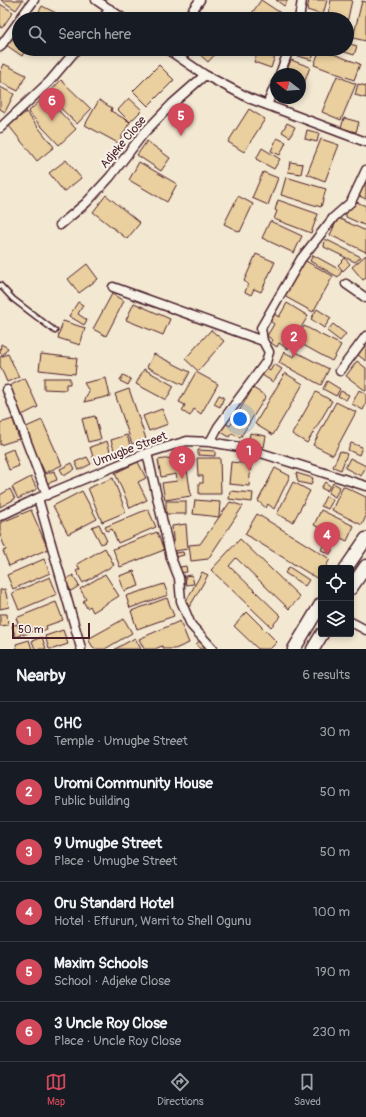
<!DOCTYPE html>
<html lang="en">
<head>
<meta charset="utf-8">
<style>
  :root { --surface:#171b24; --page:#20242c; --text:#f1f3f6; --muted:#9ea1a6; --line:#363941; --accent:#d1495b }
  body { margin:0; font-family:Pangolin,sans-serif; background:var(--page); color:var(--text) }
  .controls { position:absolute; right:12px; bottom:12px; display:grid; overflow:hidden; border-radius:4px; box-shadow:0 2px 6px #0003 }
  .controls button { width:36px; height:36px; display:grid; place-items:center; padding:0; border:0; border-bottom:1px solid var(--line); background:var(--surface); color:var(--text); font:20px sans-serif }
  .compass { position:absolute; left:270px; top:68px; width:36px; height:36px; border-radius:50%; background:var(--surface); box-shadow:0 2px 6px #0003; rotate:287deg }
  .scale { position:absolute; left:12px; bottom:10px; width:78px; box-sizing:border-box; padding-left:4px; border:2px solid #4a1f2b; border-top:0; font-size:11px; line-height:14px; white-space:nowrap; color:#4a1f2b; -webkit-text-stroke:3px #f7f3e8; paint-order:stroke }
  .you { position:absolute; left:240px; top:419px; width:14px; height:14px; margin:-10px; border:3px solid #fff; border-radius:50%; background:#1a73e8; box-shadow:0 0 0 6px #1a73e833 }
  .badge { display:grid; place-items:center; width:26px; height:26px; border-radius:50%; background:var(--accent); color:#fff; font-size:13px; font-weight:700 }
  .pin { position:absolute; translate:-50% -33px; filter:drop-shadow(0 1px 2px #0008) }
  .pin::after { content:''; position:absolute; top:21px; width:14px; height:12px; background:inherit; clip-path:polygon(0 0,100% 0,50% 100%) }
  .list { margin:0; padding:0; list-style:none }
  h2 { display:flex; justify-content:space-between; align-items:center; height:52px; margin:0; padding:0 16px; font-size:17px }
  h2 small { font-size:13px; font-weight:400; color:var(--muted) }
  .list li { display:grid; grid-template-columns:26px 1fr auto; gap:12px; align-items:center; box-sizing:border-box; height:60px; padding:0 16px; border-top:1px solid var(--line) }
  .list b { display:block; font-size:15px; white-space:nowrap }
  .list p { margin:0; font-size:13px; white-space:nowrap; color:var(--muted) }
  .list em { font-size:13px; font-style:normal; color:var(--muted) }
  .icon { flex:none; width:22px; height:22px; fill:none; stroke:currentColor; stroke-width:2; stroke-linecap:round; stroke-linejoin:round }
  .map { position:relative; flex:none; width:366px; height:649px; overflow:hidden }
  .search { position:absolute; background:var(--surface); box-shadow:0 2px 6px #0003; left:12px; right:12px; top:12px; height:44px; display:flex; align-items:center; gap:10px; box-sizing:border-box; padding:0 14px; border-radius:22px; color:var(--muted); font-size:15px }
  .sheet { height:412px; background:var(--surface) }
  nav { display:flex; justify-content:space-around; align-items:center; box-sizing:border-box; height:56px; border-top:1px solid var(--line); background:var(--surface); font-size:11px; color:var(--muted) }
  nav a { display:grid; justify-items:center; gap:2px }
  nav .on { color:var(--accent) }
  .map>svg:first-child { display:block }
  .building { fill:#eacf9f; stroke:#4a1f2b }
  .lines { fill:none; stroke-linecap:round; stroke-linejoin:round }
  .service-casing { stroke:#4a1f2b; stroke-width:7 }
  .minor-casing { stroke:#4a1f2b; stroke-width:11 }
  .secondary-casing { stroke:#4a1f2b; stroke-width:15 }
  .service { stroke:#f7f3e8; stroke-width:4 }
  .minor { stroke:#f7f3e8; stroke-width:8 }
  .secondary { stroke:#f7f3e8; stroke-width:12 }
  .labels { text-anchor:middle; stroke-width:4; stroke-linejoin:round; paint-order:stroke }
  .street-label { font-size:12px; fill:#4a1f2b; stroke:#f7f3e8 }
</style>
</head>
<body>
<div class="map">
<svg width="366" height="649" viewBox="0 0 366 649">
  <rect width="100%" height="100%" fill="#f3e8d2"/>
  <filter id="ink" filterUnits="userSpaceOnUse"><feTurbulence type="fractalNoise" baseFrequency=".025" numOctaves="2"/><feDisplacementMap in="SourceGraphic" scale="8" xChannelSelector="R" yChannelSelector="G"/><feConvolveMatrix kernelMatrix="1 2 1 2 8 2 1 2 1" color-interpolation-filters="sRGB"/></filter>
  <g filter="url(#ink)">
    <path class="building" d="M1 0H23L16 10Z
      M261 0 288 18 287 19H248Z
      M276 0H288L284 6Z
      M309 0H327L323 15 307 10Z
      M331 0H352L347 23V19H327Z
      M362 1 366 2V41L353 38Z
      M0 4 13 12 2 28 0 27Z
      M42 6 56 13 53 19H35Z
      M226 12 233 19H220Z
      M11 38 19 43V49H26L22 56 6 45Z
      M347 43 357 46 354 55 336 49H347Z
      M194 49H220L208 62Z
      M259 49 277 50 271 68 254 62Z
      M296 49H315L312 60 295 55Z
      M320 49 360 64 354 80 314 65Z
      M291 60 310 67 300 94V74H285Z
      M4 64 26 75 18 91 0 82V73Z
      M159 65 174 80 148 106 133 91Z
      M337 76 356 84 341 120 322 112Z
      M61 80 91 109 77 124 47 95Z
      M358 84 366 86V98L355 95Z
      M0 87 14 94 5 112 0 109Z
      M45 96 76 129 59 145 28 112Z
      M129 98 142 110 130 122 118 110Z
      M99 100 112 108 111 111 130 122 118 143 85 125Z
      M249 109 265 119 244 152 228 142Z
      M26 112 54 147 37 161 9 126Z
      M344 118 359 122 356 132 341 128Z
      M287 123 295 127 290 137 282 132Z
      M307 130 319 133 317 142 305 139Z
      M277 138 286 142 280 155 271 151Z
      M321 139 339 145 325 181 307 174Z
      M147 141 170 158 161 171 137 155Z
      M262 148 280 159 274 169 256 159Z
      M66 160 81 178 64 192 49 173Z
      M139 162 177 184 167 202 129 180Z
      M290 162 303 164 301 174 288 172Z
      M263 172 278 178 268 205 252 198Z
      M366 175V199L357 195Z
      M286 177 326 189 321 207 281 195Z
      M106 195 140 223 127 239 93 212Z
      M238 196 253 204 240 232 224 224Z
      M278 200 318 214 311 233 274 219 277 211 275 210Z
      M354 201 366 206V226L346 217V209Z
      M338 218 366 231V252L330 235Z
      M270 221 302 236 294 253 262 238Z
      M325 239 361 257 355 262 324 247Z
      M256 254 275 262 261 292 254 289 251 295 245 292 248 284 244 281Z
      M313 255 342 271 338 277 310 261Z
      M366 255V278L363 280 352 267Z
      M345 258 350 264 343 271 338 265Z
      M302 259 333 276 313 312 282 295 287 287 289 288 299 270Z
      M87 264 98 279 79 293 68 279Z
      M112 294 124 301 106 336 93 329Z
      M78 302 83 305 78 314 87 320 84 325 69 316Z
      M134 303 170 319 163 335 126 320Z
      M287 303 308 316 288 349 279 343 277 347 271 343 273 340 267 336 274 324 270 321 274 314 279 317Z
      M317 309 331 318 324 328 311 319Z
      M63 321 85 328 80 345 58 338Z
      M333 324 346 334 340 341 327 331Z
      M304 326 341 345 332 361 296 341Z
      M211 330 224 341 198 371 185 359Z
      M1 344 8 348 3 355 0 353Z
      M366 344V361L358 355Z
      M284 352 294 357 296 352 329 369 321 385 279 363Z
      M8 354 19 377 7 382 0 366V357Z
      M41 354 77 358 75 374 39 370Z
      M154 354 190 372 183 385 147 367Z
      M357 361 366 368V391L346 376Z
      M274 364 282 369 273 382 262 375 266 368 270 371Z
      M144 369 174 386 166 400 136 384Z
      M196 372 218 384 201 414 194 409 190 416 182 411 185 405 179 402Z
      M285 373 303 384 273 435 255 424Z
      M123 375 131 379 128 385 120 381Z
      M25 378 38 407 22 415 9 386Z
      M44 378H70V384H66V390L44 389Z
      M106 378 110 396 84 402 89 391 84 383Z
      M327 381 340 389 336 396 323 389Z
      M253 388 266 396 240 438 232 433 229 437 220 431 225 423 230 426Z
      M129 389 146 439 132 444 115 394Z
      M359 390 366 394V404L363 410 352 404Z
      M341 391 349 395 346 400 338 396Z
      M316 392 332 401 307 443 292 434Z
      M219 395 224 397 220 407 214 404Z
      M336 402 356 412 333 455 313 445Z
      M162 409 168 424 149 431 143 416Z
      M95 416 101 439 88 442 82 419Z
      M13 419 19 439 0 445V423Z
      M42 420 62 465 45 473 24 428Z
      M250 433 266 436 264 447 248 445Z
      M127 435 131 448 115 453 111 440Z
      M107 441 112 458 95 464 90 447Z
      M351 443 362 447 359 455 348 450Z
      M13 449 19 466 9 470 3 453Z
      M198 450 215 451V456L198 455Z
      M340 451 347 454 341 470 333 467Z
      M185 456 191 496 165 500 162 483 177 481 176 474 161 477 158 460Z
      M87 457 91 464 79 470 75 462Z
      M197 458H220L221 494H199V483H203V476H198Z
      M350 458 366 466 361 476 345 468Z
      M138 462 146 478 138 482 147 500 130 508 115 473Z
      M231 462 251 464 249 486 229 484Z
      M72 463 75 469 64 476 60 469Z
      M275 468 290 476 274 509 268 504 266 508 258 501Z
      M54 471 57 480 46 484 43 475Z
      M296 473 313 478 311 485 298 482Z
      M31 477 37 489 18 499 12 487Z
      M113 478 126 512 102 522 88 488Z
      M293 482 310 491 293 522 277 514Z
      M325 482 330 486 327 491 321 488Z
      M333 483 340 487 335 497 328 493Z
      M343 486 366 497V516L362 525 332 510Z
      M10 489 15 499 0 507V495Z
      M82 491 97 519 68 534 53 506Z
      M230 491 253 493 252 502 229 499Z
      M326 496 333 500 328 509 321 506Z
      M195 500 220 502 219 517 193 514Z
      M166 501H186V514H166Z
      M230 502 243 506 208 559 191 561 189 545 200 544Z
      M148 509 156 527 118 543 112 529 107 531 105 527Z
      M31 510 48 549 9 566 3 551 6 550 0 535V523Z
      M321 510 354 526 347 541 314 525Z
      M257 514 330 559 325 568H321V575L318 579 245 534Z
      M99 524 107 541 101 544 92 527Z
      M186 524 188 549 174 551 172 526Z
      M157 532 164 550 120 567 113 549Z
      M325 533 338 539 330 554 321 550 326 539 323 538Z
      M240 539 300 597 289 609 236 558 229 566 281 616 271 627 211 570Z
      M105 548 114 565 83 583 76 571 80 569 77 564Z
      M183 552 184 555 176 557 175 553Z
      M44 559 50 573 13 589 7 575Z
      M186 566 187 572 180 573V567Z
      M289 567 309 580 305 586 285 573Z
      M134 571 139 586 124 591 119 576Z
      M202 572 208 575 190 606 184 605Z
      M105 574 119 596 93 612 90 606 87 608 83 601 86 599 80 589Z
      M73 575 79 586 71 591 65 580Z
      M192 575 194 584 186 585 185 576Z
      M50 577 57 594 19 610 12 593Z
      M164 584 168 595 130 608 126 596Z
      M5 589 9 607 0 609V590Z
      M167 598 174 616 137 629 131 611Z
      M56 602 63 620 46 626 47 629 42 631 41 628 23 635 16 618Z
      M247 612 277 642 270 649H258L234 626Z
      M0 614H7L8 625 0 626Z
      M124 619 132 633 105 649H94L88 639Z
      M180 621 189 643 175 649H164L162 646 155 649H144L139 639Z
      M17 624 21 635 16 637 12 626Z
      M63 630 68 644 53 649H49L45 636Z
      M42 637 46 649H35L32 641Z
      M135 638 141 649H115Z
      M29 640 32 649H17L16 644Z
      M201 640 208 649H200L196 644Z"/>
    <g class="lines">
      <g class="service-casing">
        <path id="service" d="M0 285 13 299 55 331"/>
      </g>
      <g class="minor-casing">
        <path id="minor" d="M96 0 124 19
          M20 19 34 0
          M102 19 110 9
          M186 19 200 0
          M299 19 302 0
          M0 47 19 21
          M167 49 205 75 251 99 366 142
          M280 74 289 49
          M267 105 276 83
          M0 128 49 82 77 49
          M60 225 86 203 110 177 143 134 172 104 205 75
          M346 284 366 298
          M113 287 263 341
          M340 371 366 336
          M7 390 47 495
          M210 442 218 427 266 362 269 352 263 341 261 328 301 259 334 217 351 202 366 170
          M147 453 171 558 179 578 181 601 191 625 213 649
          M38 498 81 648
          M0 516 38 498 147 453 187 441 210 442 245 448 366 486
          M351 622 366 630"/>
      </g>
      <g class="secondary-casing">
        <path id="secondary" d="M346 568 366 539
          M351 588 366 566
          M294 649 321 604
          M313 649 322 634"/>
      </g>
      <use href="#service" class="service"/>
      <use href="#minor" class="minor"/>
      <use href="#secondary" class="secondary"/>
    </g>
  </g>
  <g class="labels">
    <g class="street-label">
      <text transform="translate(123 142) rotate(-50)" y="4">Adjeke Close</text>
      <text transform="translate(130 449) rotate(-21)" y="4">Umugbe Street</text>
    </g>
  </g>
</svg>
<div class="controls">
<button><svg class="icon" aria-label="locate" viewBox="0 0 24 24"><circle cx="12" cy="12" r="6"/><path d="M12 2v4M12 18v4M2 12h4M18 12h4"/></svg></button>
<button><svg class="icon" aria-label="layers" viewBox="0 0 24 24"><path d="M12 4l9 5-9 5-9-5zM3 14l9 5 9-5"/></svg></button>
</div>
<svg class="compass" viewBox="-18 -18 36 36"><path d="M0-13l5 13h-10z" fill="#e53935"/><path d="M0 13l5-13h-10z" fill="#9ea1a6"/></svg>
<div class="scale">50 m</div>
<div class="you"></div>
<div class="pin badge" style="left:249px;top:471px">1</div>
<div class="pin badge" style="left:294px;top:357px">2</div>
<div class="pin badge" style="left:182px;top:479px">3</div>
<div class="pin badge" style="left:327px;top:555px">4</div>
<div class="pin badge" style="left:181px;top:136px">5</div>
<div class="pin badge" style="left:52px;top:121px">6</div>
<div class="search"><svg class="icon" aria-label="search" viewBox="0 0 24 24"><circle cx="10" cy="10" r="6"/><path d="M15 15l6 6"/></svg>Search here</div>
</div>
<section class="sheet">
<h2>Nearby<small>6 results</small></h2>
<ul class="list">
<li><span class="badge">1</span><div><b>CHC</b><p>Temple · Umugbe Street</p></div><em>30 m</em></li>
<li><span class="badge">2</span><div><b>Uromi Community House</b><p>Public building</p></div><em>50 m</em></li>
<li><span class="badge">3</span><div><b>9 Umugbe Street</b><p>Place · Umugbe Street</p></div><em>50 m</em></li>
<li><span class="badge">4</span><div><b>Oru Standard Hotel</b><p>Hotel · Effurun, Warri to Shell Ogunu</p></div><em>100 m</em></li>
<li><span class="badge">5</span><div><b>Maxim Schools</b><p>School · Adjeke Close</p></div><em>190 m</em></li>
<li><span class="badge">6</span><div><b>3 Uncle Roy Close</b><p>Place · Uncle Roy Close</p></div><em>230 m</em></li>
</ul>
</section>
<nav>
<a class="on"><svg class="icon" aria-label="map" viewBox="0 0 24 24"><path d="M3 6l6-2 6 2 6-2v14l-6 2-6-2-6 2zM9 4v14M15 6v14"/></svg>Map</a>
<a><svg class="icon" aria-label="directions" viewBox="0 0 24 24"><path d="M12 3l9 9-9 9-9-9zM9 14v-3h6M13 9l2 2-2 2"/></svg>Directions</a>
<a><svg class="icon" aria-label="saved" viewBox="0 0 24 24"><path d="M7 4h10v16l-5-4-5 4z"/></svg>Saved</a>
</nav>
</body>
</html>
